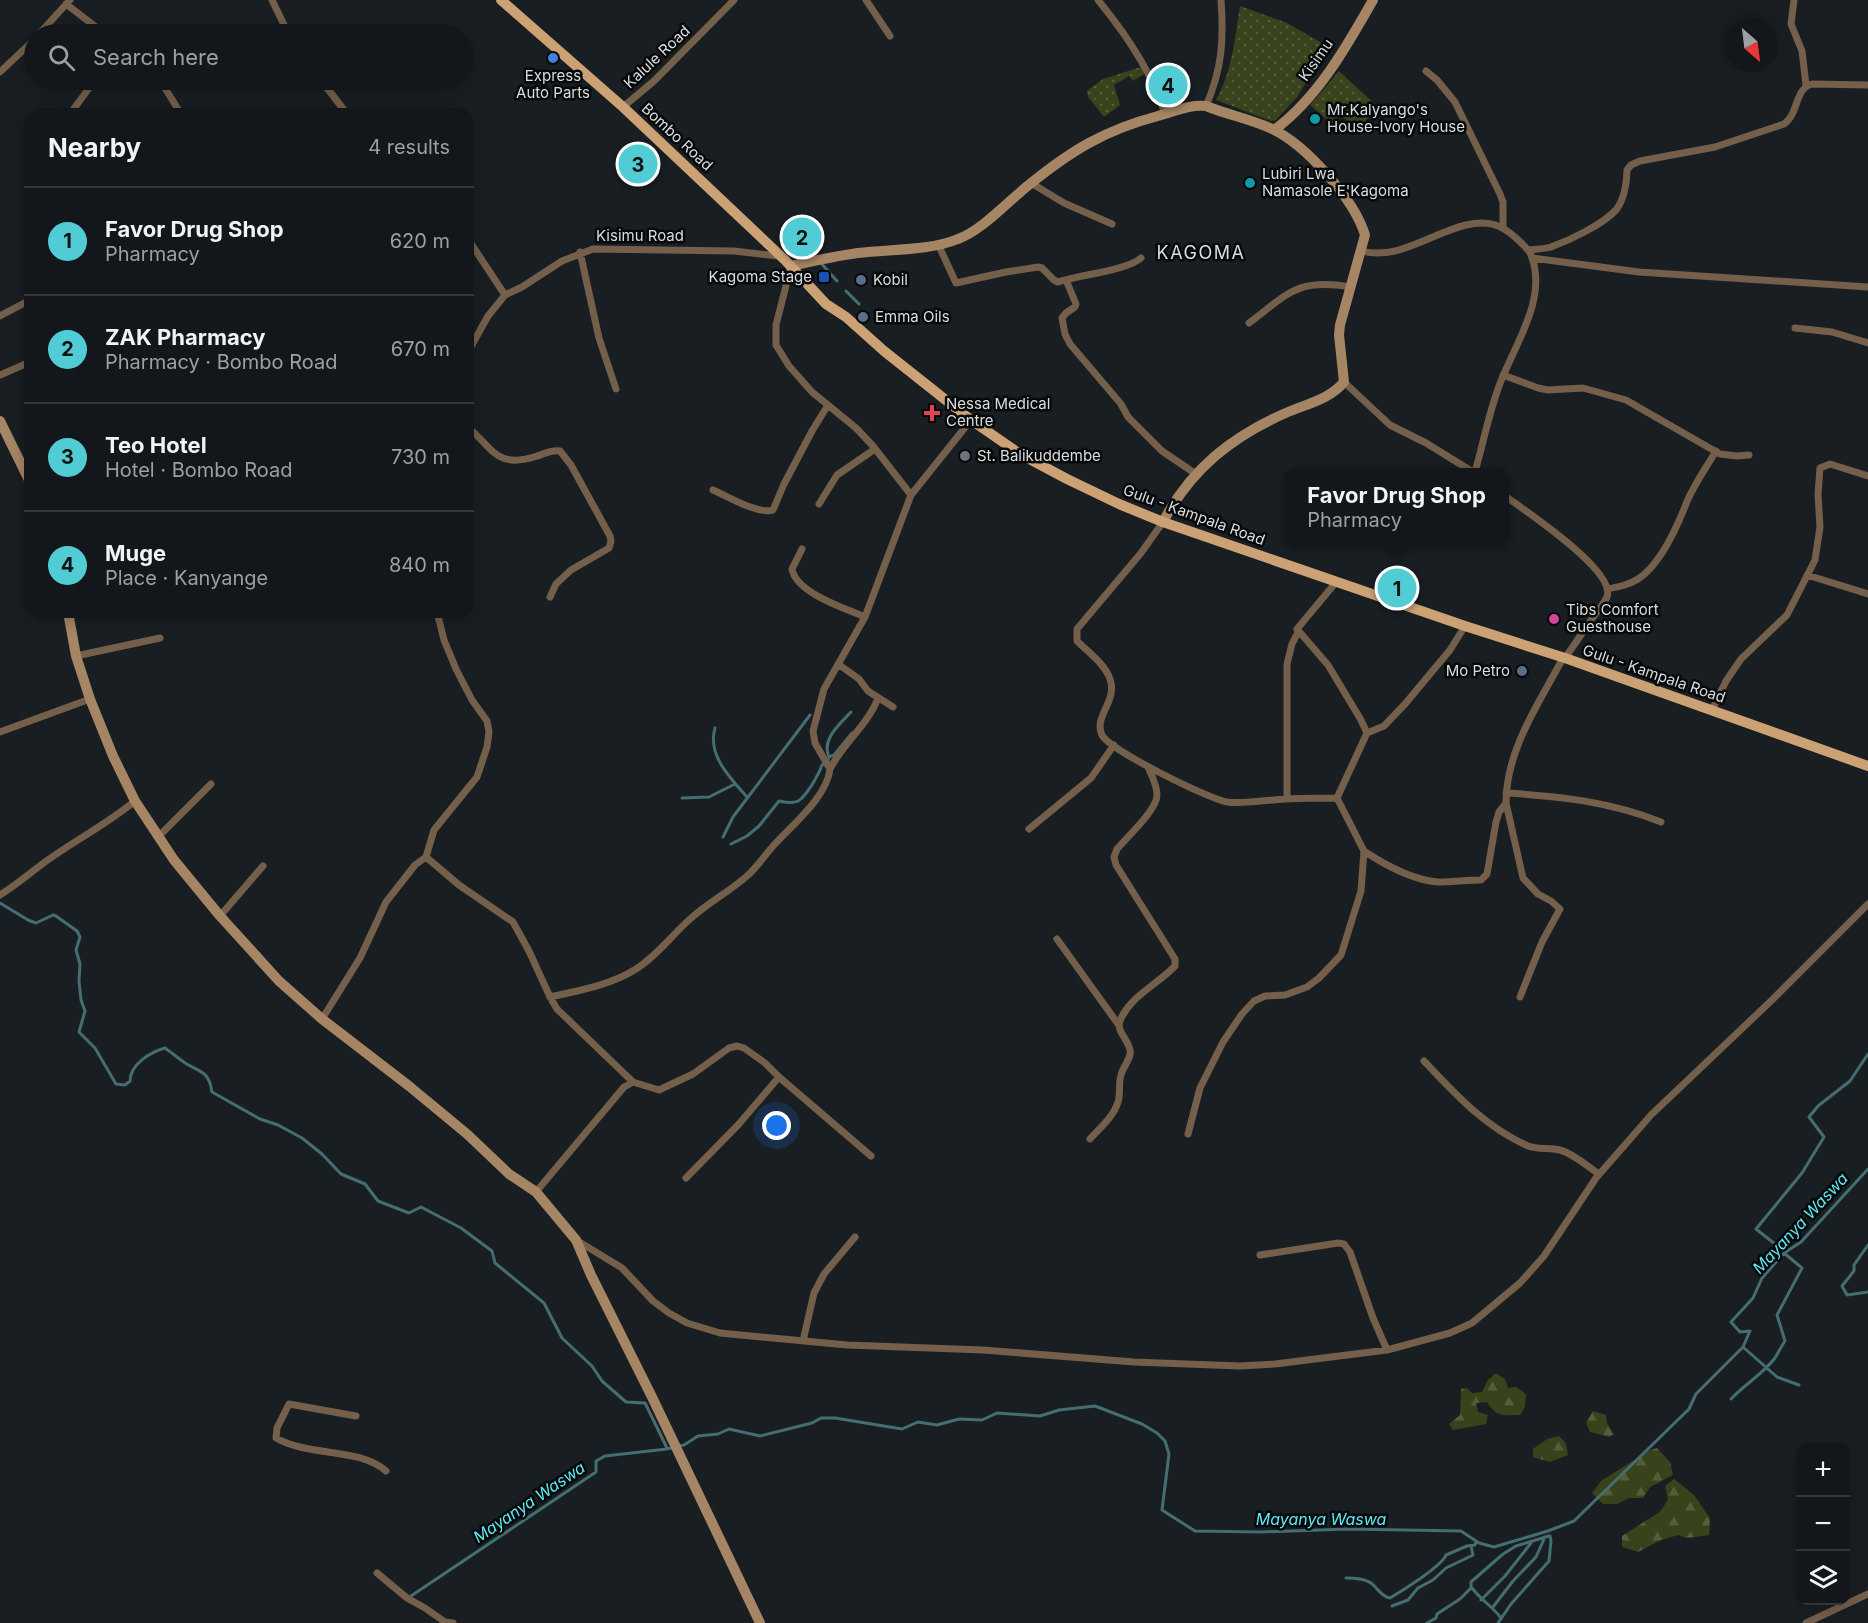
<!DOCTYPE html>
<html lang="en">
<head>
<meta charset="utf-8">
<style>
  :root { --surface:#13161a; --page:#1c1f23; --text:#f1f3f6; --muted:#9d9fa2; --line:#323539; --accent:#51ccd4 }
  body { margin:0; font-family:Inter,sans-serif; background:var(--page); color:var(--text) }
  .controls { position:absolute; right:18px; bottom:18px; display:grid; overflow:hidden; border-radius:12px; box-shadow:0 3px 15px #0003 }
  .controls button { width:54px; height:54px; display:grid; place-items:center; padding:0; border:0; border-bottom:2px solid var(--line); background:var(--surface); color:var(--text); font:30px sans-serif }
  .compass { position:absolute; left:1724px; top:18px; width:54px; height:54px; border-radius:50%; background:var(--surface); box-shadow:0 3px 15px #0003; rotate:152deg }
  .you { position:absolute; left:777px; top:1126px; width:21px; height:21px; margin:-15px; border:4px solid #fff; border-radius:50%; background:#1a73e8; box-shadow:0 0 0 9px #1a73e833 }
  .badge { display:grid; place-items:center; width:39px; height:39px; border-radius:50%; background:var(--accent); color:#111; font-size:20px; font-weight:700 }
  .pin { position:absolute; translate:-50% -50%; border:3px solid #fff; box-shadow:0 2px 6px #0006 }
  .popup { position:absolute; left:1284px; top:468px; width:225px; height:78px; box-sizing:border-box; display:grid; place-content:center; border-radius:12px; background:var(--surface); filter:drop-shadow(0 2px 4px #0005); font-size:20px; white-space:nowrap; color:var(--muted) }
  .popup b { font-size:22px; color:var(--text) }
  .popup::after { content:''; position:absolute; left:50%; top:100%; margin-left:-12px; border:12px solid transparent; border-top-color:var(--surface) }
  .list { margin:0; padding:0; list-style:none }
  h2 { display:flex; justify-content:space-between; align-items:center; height:78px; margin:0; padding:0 24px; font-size:26px }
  h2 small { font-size:20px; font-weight:400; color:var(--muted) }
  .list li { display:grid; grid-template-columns:39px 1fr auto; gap:18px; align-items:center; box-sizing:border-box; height:108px; padding:0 24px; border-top:2px solid var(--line) }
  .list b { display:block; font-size:22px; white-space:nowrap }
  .list p { margin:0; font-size:20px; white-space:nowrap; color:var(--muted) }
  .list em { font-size:20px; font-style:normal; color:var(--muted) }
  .icon { flex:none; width:33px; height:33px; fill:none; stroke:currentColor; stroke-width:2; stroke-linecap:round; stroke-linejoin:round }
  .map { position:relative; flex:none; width:1868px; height:1623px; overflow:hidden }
  .search { position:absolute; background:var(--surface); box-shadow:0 3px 15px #0003; left:24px; top:24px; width:450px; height:66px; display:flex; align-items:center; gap:15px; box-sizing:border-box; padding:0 21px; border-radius:33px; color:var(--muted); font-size:22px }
  .panel { position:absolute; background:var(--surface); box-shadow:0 3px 15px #0003; left:24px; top:108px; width:450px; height:510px; border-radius:18px }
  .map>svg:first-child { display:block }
  .grass { fill:url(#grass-dots) }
  .forest { fill:url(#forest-firs) }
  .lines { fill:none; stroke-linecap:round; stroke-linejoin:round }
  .stream { stroke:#446e71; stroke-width:3 }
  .street { stroke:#735f4a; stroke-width:7 }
  .secondary { stroke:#a58563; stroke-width:10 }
  .primary { stroke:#cca275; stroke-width:10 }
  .shop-dot { fill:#3f7fe0; stroke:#060809; stroke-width:2 }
  .culture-dot { fill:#0f9aa8; stroke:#060809; stroke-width:2 }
  .transit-dot { fill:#1a4fb4; stroke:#060809; stroke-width:2 }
  .service-dot { fill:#5c6f8a; stroke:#060809; stroke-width:2 }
  .health-dot { fill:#e0444e; stroke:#060809; stroke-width:2 }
  .worship-dot { fill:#6b7280; stroke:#060809; stroke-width:2 }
  .hotel-dot { fill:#d1479c; stroke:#060809; stroke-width:2 }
  .labels { text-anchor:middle; stroke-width:5; stroke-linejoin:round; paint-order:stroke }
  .street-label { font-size:15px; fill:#d9dde0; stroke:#060809 }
  .poi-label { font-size:15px; fill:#d9dde0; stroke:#060809; text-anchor:start }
  .water-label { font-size:16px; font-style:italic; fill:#5deaf5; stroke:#060809 }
  .quarter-label { font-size:18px; letter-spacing:1.5px; fill:#d9dde0; stroke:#060809 }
</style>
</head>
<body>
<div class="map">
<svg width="1868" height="1623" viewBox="0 0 1868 1623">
  <defs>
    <pattern id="grass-dots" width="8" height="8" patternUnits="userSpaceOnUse" patternTransform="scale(1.5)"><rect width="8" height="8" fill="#38421b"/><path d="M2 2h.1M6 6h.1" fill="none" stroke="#545d3c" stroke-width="1.8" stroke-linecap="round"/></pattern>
    <pattern id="forest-firs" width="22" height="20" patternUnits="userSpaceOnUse" patternTransform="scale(1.5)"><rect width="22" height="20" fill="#38421b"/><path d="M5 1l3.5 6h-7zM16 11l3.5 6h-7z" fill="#545d3c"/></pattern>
  </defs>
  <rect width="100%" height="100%" fill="#191e22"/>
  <path class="grass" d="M1240 6 1287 23 1329 47 1297 97 1276 120 1271 121 1216 100C1232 72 1235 37 1240 6Z
    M1141 67 1144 74 1133 81 1129 76 1114 85 1120 105 1104 117 1088 97 1087 91 1103 79Z
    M1339 71 1378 107 1358 129 1320 99 1339 117 1332 124 1310 105Z"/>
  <path class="forest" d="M1496 1373 1505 1379 1508 1388 1516 1387 1526 1394 1525 1407 1520 1415C1504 1415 1497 1418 1487 1402L1476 1403 1478 1412 1488 1415 1486 1424 1453 1430 1449 1424 1460 1415 1461 1389 1467 1388 1472 1393 1482 1392 1488 1380Z
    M1593 1411 1606 1415 1607 1423 1614 1434 1610 1437 1590 1432 1586 1423Z
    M1559 1436 1566 1443 1568 1455 1550 1462 1533 1457V1449L1547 1439Z
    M1657 1448 1670 1462 1673 1475 1650 1487 1643 1498H1629L1617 1504H1603L1592 1493 1601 1481 1650 1450Z
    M1674 1479 1694 1495 1710 1518 1709 1535 1687 1538 1678 1535 1661 1540 1638 1552 1622 1547V1536L1661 1511 1668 1499 1665 1486Z"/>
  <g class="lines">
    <path class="stream" d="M821 263 837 281
      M846 291 859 304
      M715 728C707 755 730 778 747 797
      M829 757C821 739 840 724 851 712
      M682 798 709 797 735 784
      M723 837 733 817 810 715
      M731 844 747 836 759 826 779 801C784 802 792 804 798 801 806 797 819 774 822 765L827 763 829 757 834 755 852 733
      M0 903 28 920 36 923 53 915 56 916 77 931 80 937 76 950 80 964 79 981 81 1000 85 1011 79 1032 95 1048 116 1084 125 1085 130 1081C130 1064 151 1052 165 1048 172 1053 178 1058 185 1063 200 1072 209 1071 212 1092L260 1119 278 1125 302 1138 322 1154 341 1174 365 1184 378 1201 409 1213 421 1207 461 1228 492 1251 495 1263 544 1303 562 1338 592 1366 602 1381 626 1402 645 1403 667 1448
      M1868 1245 1854 1265V1271L1842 1286 1847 1295 1868 1292
      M1785 1252 1756 1229 1802 1173 1824 1137 1809 1117 1818 1106 1850 1081 1868 1054
      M1743 1347 1777 1377 1799 1385
      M1731 1399C1745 1384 1763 1374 1775 1358 1778 1353 1781 1347 1785 1341L1777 1315 1802 1268 1784 1253
      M1346 1578C1354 1578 1364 1578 1371 1583 1378 1588 1380 1596 1390 1598 1402 1591 1442 1566 1446 1555L1467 1546 1475 1545 1476 1542
      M1472 1588C1481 1600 1492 1606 1501 1618
      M408 1598 596 1472V1461L605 1456 667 1449 684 1445 698 1436 718 1434 729 1429 760 1436 812 1423 821 1418H835L902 1429 918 1422 937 1425 959 1419 982 1420 997 1413 1040 1416 1059 1410 1095 1406 1142 1424 1157 1433 1165 1441 1169 1454 1162 1510 1195 1531 1261 1532 1348 1529 1461 1531 1479 1543 1494 1547 1548 1531 1574 1521 1689 1409 1696 1394 1743 1347 1750 1331 1740 1332 1731 1322 1753 1298 1762 1278 1784 1253 1801 1242 1868 1169
      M1481 1600 1505 1576 1531 1543
      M1392 1606 1408 1600 1418 1588 1433 1580 1446 1568 1473 1555 1471 1546
      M1493 1607 1513 1581 1536 1557 1545 1537
      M1427 1623 1436 1618 1437 1614 1460 1599 1471 1588V1582L1503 1554 1516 1546 1549 1536
      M1498 1623 1511 1604 1549 1561 1551 1541 1550 1536"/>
    <path class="street" d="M272 0 288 33
      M866 0 890 36
      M1098 0C1126 34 1152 72 1165 114
      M1794 0 1791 24 1802 51 1806 85
      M66 4 105 34
      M39 34 70 0
      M1426 71 1437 80 1455 102 1500 194 1503 202V226
      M0 72 34 40
      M160 80 181 114
      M321 80 347 114
      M1206 106C1222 69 1224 40 1221 0
      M623 107 654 81 734 0
      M70 114 95 80
      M1031 183 1064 203 1112 224
      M468 239 505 295 488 316 468 352
      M938 244 956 283 1006 272 1038 267 1042 268 1054 280 1058 282C1079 275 1128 270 1141 258
      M1528 250C1536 249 1544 249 1551 247 1570 240 1602 225 1616 210 1624 200 1627 183 1627 170L1631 165 1640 161 1715 147 1784 124C1799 114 1794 89 1812 84L1868 85
      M1362 251C1397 261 1432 233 1466 225 1487 220 1501 224 1516 238 1521 243 1528 248 1531 255 1549 300 1512 348 1498 389 1488 417 1483 444 1475 472
      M580 252 599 338 616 389
      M1532 258 1639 272 1868 287
      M791 266 776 325V345L789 366 812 392 856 428 873 446 911 495
      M1066 280 1076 304 1075 307 1066 313 1062 318 1065 334 1070 344 1121 404 1128 417 1162 451 1196 474
      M505 295 522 287 562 261 593 249 734 251 778 256
      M0 316 30 300
      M1249 323C1289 293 1297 278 1351 287
      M1795 328 1832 332 1868 343
      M0 375 30 362
      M1503 375 1538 388 1548 390 1583 388 1626 400 1720 454 1737 456 1749 455
      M1344 382 1390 425 1426 443 1473 472
      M468 427C494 450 497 469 537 456 545 454 551 449 560 451L571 465 610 536 611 541 609 548 571 570 556 584 550 597
      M713 490C727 496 759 515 773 510L784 484 812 431 828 405
      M1505 496C1524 510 1617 571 1607 597 1604 604 1598 610 1594 616 1584 630 1575 644 1565 658
      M819 504 837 475 875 449
      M1163 522 1141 553 1077 629V641C1088 652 1105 664 1110 679 1118 701 1093 717 1102 735 1109 750 1209 799 1227 802 1241 804 1258 801 1273 800 1294 798 1316 798 1337 798
      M802 549 792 569C796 593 845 608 865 617
      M1807 575 1868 594
      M1337 581 1297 629 1328 665 1361 720 1367 733 1337 798
      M1607 589C1618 587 1629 585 1638 579 1660 565 1677 527 1686 504 1693 486 1706 468 1716 451
      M76 656 160 638
      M838 664 859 679 868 691 893 707
      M1712 710 1726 681 1741 659 1787 615 1815 560 1820 527 1818 494 1820 468 1830 464 1868 476
      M0 732 90 699
      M1367 733 1384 726 1405 704 1450 650 1465 626
      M830 769C843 743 868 725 878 698
      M1506 793C1560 796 1611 802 1661 822
      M1287 799V664L1292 644 1298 632
      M1029 829 1091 778 1114 745
      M159 836 211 784
      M1364 851C1385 865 1413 880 1438 882 1452 882 1467 880 1481 880L1487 874 1496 822 1499 812 1506 803
      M426 857 459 885 513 922 529 951 550 997 557 1009 633 1082
      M0 895C16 885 30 873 45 862 74 841 107 824 135 801
      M220 916 263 866
      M1057 939 1118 1024
      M550 997C578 991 611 985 636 969 657 956 671 936 689 920 707 903 729 892 747 876 758 866 765 855 774 845 792 825 827 797 830 769L815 743 813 731 824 689 865 617 911 495 971 420
      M1520 997 1542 942 1560 909 1551 901 1538 894 1523 878 1506 803C1506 750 1539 703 1563 658
      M322 1019 360 958 386 902 415 865 426 857 434 830 477 777 487 747 489 732 487 721 472 700 456 669 444 640 437 612
      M1424 1061C1455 1094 1485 1127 1528 1146 1538 1150 1549 1147 1560 1150 1574 1154 1587 1166 1599 1174
      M1188 1134 1200 1088 1223 1042 1242 1014 1254 1001 1265 996 1285 995 1307 987 1319 978 1341 955 1361 891 1364 851 1337 798
      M1090 1139C1100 1128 1114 1116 1118 1102 1121 1093 1118 1084 1121 1075 1123 1066 1132 1058 1130 1050 1128 1039 1116 1031 1120 1021 1129 997 1158 984 1175 966V959L1116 865 1114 857 1117 849C1127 837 1157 810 1157 795 1157 785 1152 776 1148 767
      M686 1178 738 1125 779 1077
      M536 1192 624 1087 633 1082 659 1090 693 1074 729 1048 737 1046 744 1048 765 1063 779 1077 871 1156
      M576 1240 622 1268 653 1301 669 1313 687 1323 720 1333 847 1345 983 1350 1134 1362 1240 1366 1275 1364 1387 1350 1450 1333 1472 1323 1520 1283 1544 1256 1596 1178 1651 1115 1772 1000 1868 904
      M1260 1255 1338 1243 1344 1244 1350 1252 1373 1318 1387 1350
      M803 1341 814 1293 824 1274 855 1237
      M356 1416 289 1404 277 1428 276 1438C309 1457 358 1447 386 1471
      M377 1573 407 1598 425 1608 445 1622 453 1623
      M1806 1623 1868 1594"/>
    <path class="secondary" d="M1274 130C1317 99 1347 46 1373 0
      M791 266C813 261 836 256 858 253 889 249 929 251 958 239 984 229 1008 201 1030 184 1072 150 1105 130 1158 116 1174 112 1189 104 1206 106 1228 115 1251 119 1272 129 1306 145 1354 199 1365 235L1340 325 1339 335 1344 382C1330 399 1307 404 1288 412 1232 436 1191 469 1163 522
      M0 421 30 482
      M68 612 76 656 90 699 113 756 135 801 174 860 220 916 279 981 322 1019 409 1086 467 1134 509 1174 536 1192 576 1240 591 1275 652 1397 760 1623"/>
    <path class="primary" d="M501 0 623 107 785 260 826 304 846 317 884 351 971 420 1020 454 1067 479 1119 504 1163 522 1465 626 1565 658 1868 766"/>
  </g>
  <circle class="shop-dot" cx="553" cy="58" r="6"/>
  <g class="culture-dot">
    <circle cx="1315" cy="119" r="6"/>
    <circle cx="1250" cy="183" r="6"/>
  </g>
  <rect class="transit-dot" x="818" y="271" width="12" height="12" rx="3"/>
  <g class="service-dot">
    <circle cx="861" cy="280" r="6"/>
    <circle cx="863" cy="317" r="6"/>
    <circle cx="1522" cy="671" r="6"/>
  </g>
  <path class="health-dot" d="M929 404h6v6h6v6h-6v6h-6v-6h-6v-6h6z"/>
  <circle class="worship-dot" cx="965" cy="456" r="6"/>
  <circle class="hotel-dot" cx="1554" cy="619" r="6"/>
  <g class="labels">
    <g class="street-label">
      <text transform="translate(657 57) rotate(-43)" y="5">Kalule Road</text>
      <text transform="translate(1316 60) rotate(-55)" y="5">Kisimu</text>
      <text transform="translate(677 137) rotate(43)" y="5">Bombo Road</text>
      <text x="640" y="241">Kisimu Road</text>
      <text transform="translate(1194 515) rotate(20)" y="5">Gulu - Kampala Road</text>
      <text transform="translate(1654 674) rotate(19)" y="5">Gulu - Kampala Road</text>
    </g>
    <g class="poi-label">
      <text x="553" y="81" text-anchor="middle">Express<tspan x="553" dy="17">Auto Parts</tspan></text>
      <text x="1327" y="115">Mr.Kalyango's<tspan x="1327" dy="17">House-Ivory House</tspan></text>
      <text x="1262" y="179">Lubiri Lwa<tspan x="1262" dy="17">Namasole E'Kagoma</tspan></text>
      <text x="812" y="282" text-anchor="end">Kagoma Stage</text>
      <text x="873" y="285">Kobil</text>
      <text x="875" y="322">Emma Oils</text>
      <text x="946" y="409">Nessa Medical<tspan x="946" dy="17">Centre</tspan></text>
      <text x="977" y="461">St. Balikuddembe</text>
      <text x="1566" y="615">Tibs Comfort<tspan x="1566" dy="17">Guesthouse</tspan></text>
      <text x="1510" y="676" text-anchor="end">Mo Petro</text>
    </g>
    <g class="water-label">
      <text transform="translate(1800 1223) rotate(-47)" y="6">Mayanya Waswa</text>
      <text transform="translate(529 1502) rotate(-34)" y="6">Mayanya Waswa</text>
      <text x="1321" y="1525">Mayanya Waswa</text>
    </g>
    <g class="quarter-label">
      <text x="1201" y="259">KAGOMA</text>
    </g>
  </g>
</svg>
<div class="controls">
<button>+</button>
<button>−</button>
<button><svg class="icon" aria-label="layers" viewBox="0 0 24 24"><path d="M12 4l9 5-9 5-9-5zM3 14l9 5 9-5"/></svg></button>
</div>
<svg class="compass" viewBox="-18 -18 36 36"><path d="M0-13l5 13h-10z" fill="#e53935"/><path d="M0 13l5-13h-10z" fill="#9d9fa2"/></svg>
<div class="you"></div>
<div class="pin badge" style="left:1397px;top:588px">1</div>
<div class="popup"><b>Favor Drug Shop</b>Pharmacy</div>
<div class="pin badge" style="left:802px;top:237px">2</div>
<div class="pin badge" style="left:638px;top:164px">3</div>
<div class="pin badge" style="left:1168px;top:85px">4</div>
<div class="search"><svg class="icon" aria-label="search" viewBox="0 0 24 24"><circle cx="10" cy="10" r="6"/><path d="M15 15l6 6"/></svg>Search here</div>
<section class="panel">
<h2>Nearby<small>4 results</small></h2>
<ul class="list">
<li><span class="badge">1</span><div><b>Favor Drug Shop</b><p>Pharmacy</p></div><em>620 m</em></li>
<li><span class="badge">2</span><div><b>ZAK Pharmacy</b><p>Pharmacy · Bombo Road</p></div><em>670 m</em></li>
<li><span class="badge">3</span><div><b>Teo Hotel</b><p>Hotel · Bombo Road</p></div><em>730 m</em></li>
<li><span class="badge">4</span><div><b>Muge</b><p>Place · Kanyange</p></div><em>840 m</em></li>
</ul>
</section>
</div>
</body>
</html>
